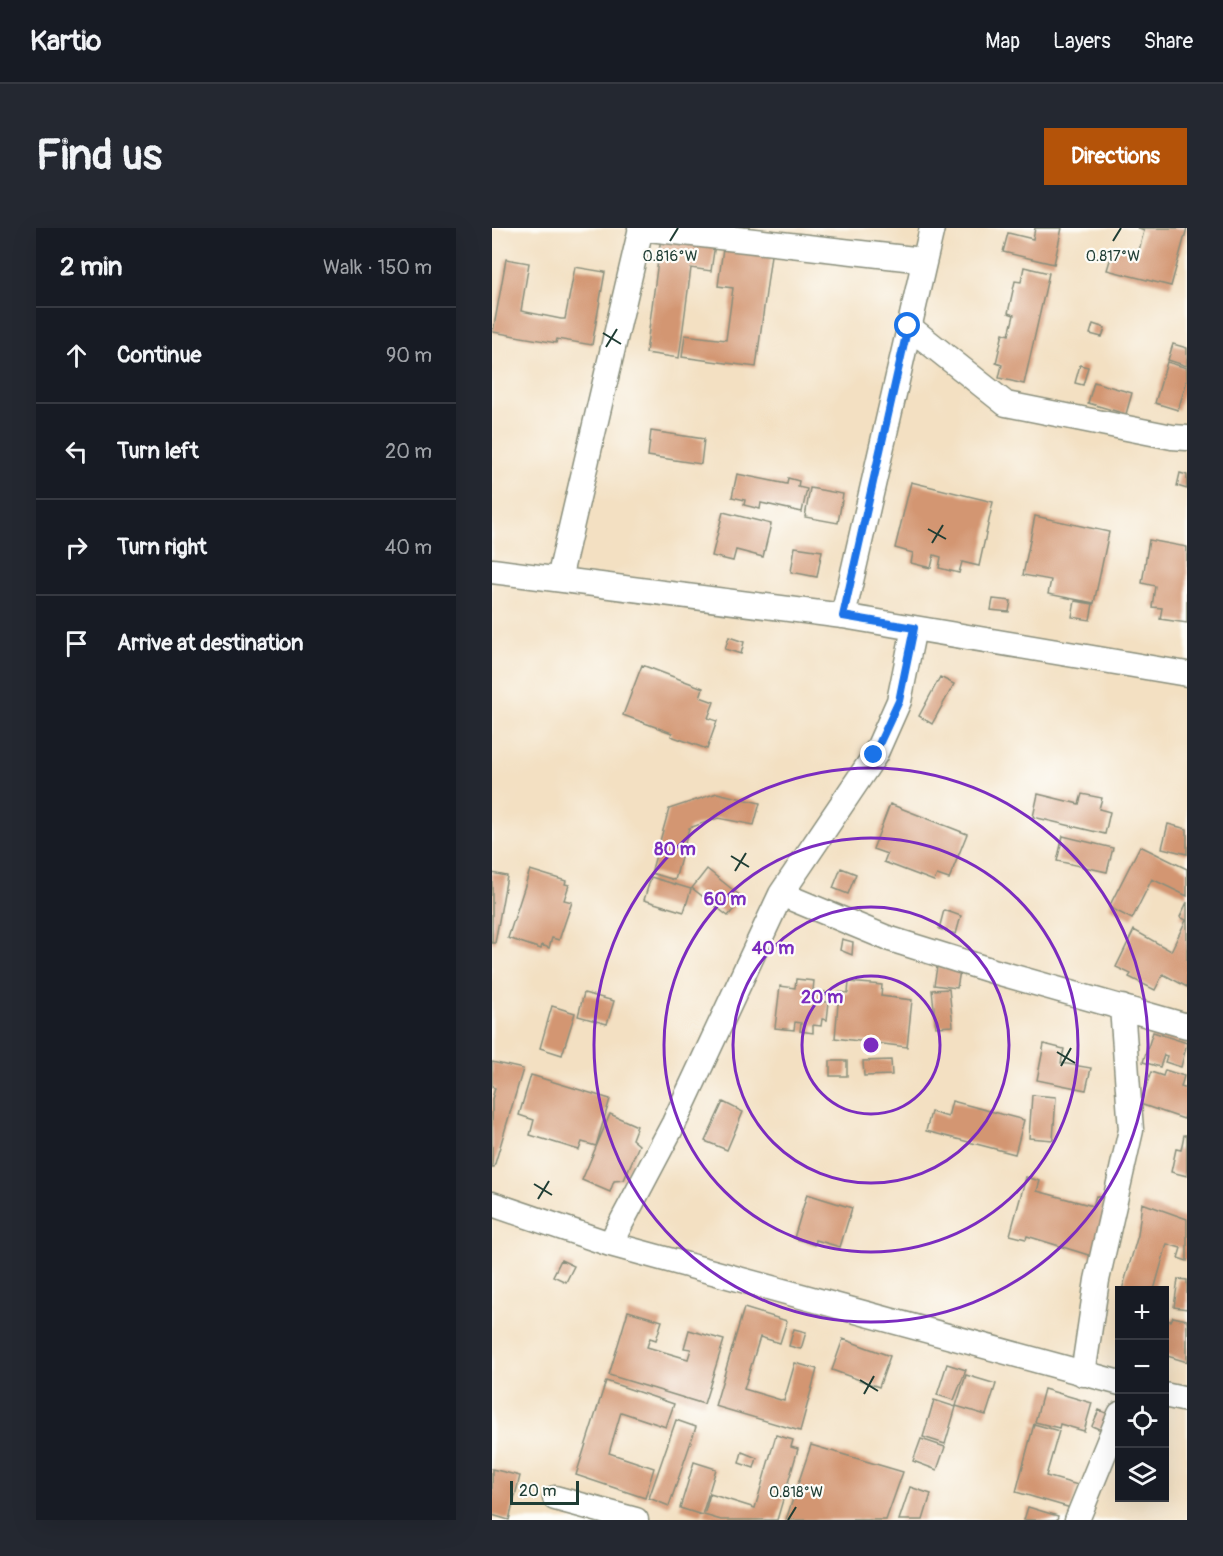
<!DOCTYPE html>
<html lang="en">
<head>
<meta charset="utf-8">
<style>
  :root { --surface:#171b24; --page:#242831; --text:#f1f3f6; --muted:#9ea1a6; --line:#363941; --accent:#b45309 }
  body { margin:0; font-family:Pangolin,sans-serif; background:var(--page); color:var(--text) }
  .controls { position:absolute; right:18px; bottom:18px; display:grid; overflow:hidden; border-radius:0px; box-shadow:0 6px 24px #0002 }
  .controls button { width:54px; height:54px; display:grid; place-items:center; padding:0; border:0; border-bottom:2px solid var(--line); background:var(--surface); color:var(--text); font:30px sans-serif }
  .scale { position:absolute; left:18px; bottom:15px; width:69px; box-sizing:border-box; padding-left:6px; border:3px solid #1f3d34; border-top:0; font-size:16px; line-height:21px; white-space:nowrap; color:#1f3d34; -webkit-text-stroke:4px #fdfcf7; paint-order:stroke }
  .stop { position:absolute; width:18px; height:18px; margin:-14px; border:4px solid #1a73e8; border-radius:50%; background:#fff }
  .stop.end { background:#1a73e8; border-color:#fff; box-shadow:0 2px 6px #0008 }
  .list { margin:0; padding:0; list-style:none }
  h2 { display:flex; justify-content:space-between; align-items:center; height:78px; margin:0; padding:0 24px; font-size:26px }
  h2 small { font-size:20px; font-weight:400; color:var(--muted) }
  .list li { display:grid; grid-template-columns:39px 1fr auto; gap:18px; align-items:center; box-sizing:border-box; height:96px; padding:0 24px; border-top:2px solid var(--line) }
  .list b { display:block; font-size:22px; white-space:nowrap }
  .list em { font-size:20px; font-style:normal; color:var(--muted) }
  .icon { flex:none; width:33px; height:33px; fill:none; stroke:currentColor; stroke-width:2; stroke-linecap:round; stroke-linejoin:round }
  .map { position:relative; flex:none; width:695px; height:1292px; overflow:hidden; border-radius:0px }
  header { display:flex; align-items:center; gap:36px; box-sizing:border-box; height:84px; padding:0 30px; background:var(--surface); border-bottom:2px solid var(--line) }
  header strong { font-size:28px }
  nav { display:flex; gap:33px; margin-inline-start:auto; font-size:21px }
  .intro { display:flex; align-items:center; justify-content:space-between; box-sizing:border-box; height:144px; padding:0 36px }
  h1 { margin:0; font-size:42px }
  .button { padding:15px 27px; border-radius:0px; background:var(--accent); color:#fff; font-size:21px; font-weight:700 }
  main { display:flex; gap:36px; padding:0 36px }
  aside { flex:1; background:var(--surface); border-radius:0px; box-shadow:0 6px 24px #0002 }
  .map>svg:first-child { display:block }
  .building { fill:#d39672 }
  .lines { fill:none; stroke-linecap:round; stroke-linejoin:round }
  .minor-casing { stroke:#898e7b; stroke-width:27 }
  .minor { stroke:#fff; stroke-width:24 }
  .route { stroke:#1a73e8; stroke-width:8 }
  .ticks { fill:none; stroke:#1f3d34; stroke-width:2 }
  .ring { fill:none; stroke:#7b2cbf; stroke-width:3 }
  .ticks-label { font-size:15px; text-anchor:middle; fill:#1f3d34; stroke:#fdfcf7; stroke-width:4.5; stroke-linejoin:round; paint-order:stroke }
  .centre { fill:#7b2cbf; stroke:#fdfcf7; stroke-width:3 }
  .ring-label { font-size:18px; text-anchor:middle; font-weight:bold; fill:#7b2cbf; stroke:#fdfcf7; stroke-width:4.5; stroke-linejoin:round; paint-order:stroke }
</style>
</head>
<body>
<header>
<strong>Kartio</strong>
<nav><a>Map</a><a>Layers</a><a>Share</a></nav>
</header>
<div class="intro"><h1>Find us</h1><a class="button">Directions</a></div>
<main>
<aside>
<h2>2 min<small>Walk · 150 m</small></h2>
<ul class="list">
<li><svg class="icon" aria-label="ahead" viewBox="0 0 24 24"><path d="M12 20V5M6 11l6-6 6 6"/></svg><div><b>Continue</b></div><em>90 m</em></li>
<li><svg class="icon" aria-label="left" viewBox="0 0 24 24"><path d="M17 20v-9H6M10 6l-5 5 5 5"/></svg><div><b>Turn left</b></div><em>20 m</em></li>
<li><svg class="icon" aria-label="right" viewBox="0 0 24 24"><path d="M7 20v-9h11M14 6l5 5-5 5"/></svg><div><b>Turn right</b></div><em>40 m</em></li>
<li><svg class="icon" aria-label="arrive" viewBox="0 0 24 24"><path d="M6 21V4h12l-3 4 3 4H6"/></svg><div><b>Arrive at destination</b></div></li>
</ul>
</aside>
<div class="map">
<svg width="695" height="1292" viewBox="0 0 695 1292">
  <rect width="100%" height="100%" fill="#fdfcf7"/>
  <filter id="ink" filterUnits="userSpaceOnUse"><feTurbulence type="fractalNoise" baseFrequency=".0167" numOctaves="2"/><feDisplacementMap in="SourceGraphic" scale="12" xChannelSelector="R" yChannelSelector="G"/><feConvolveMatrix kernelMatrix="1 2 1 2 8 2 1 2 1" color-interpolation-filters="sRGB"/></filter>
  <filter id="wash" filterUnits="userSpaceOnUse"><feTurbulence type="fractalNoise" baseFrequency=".008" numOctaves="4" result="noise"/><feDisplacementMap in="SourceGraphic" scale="24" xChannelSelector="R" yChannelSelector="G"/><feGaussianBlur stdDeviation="1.35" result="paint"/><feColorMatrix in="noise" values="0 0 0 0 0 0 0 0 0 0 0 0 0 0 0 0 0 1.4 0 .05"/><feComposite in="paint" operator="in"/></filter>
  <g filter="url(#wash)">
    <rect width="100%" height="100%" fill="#f3e0c2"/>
    <g id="blocks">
      <path class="building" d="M543 0H570L562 36 511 24 516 5 541 11Z
        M645 0H695L679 58 615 42 622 19 646 26 652 3Z
        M169 9 223 16 219 43 199 40 187 130 154 125Z
        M231 20 279 27 264 139 190 129 193 107 234 112 241 60 226 58Z
        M14 31 37 35 29 83 69 91H73L83 39 113 44 100 117 65 111 64 115 1 104Z
        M532 39 557 45 532 156 507 150 510 137 504 135 511 105 517 107 522 87 516 85 523 53 529 54Z
        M601 96 613 100 610 109 598 106Z
        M681 116 695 120V138L676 132Z
        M675 134 695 140V153L686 182 663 175Z
        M588 137 596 139 591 157 583 155Z
        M602 154 640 165 634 186 596 175Z
        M159 203 212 211 209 236 156 228Z
        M688 245 695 247V261L685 258Z
        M245 246 295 256 296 250 307 253 306 259 315 261 310 284 269 275 268 281 252 277 253 272 240 269Z
        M419 254 501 274 487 338 470 334 467 345 447 340 449 329 442 327 439 340 419 335 421 325 403 320Z
        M318 260 351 266 346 295 313 289Z
        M231 284 279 296 271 329 244 322 241 333 220 328Z
        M543 288 617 304 602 375 556 366 559 352 531 347Z
        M657 312 695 319V395L668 391 670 380 660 379 663 358 650 355Z
        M303 319 330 323 325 349 299 344Z
        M501 371 519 373 517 384 499 382Z
        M583 373 601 376 598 392 580 389Z
        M237 409 252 414 249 426 233 421Z
        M150 437 211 460 208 469 222 474 216 490 225 493 215 521 179 508 180 505 131 487Z
        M448 449 462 456 440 496 427 488Z
        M225 565 268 575 262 597 226 590 197 600 183 652 159 645 177 581Z
        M546 566 587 576 590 566 610 570 607 581 618 584 613 606 541 589Z
        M398 576 475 606 457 651 445 647 442 653 392 634 395 626 381 621Z
        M676 596 695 601V626L670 620Z
        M571 608 621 620 615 644 565 633Z
        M648 618 695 641V668L660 651 640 691 617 679Z
        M349 640 364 646 356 666 341 660Z
        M215 641 251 670 236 688 200 660Z
        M38 642 74 653 73 656 77 657 72 672 80 674 67 712 60 710 57 720 50 717 49 721 16 710Z
        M0 645 15 648 3 715H0Z
        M159 649 199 661 192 684 152 672Z
        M695 674V759L671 746 663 762 637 749 639 746 624 739 642 702 679 723 694 692 688 689Z
        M452 682 469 688 464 706 447 701Z
        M350 711 361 714 360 727 348 722Z
        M445 739 468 743 465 760 442 757Z
        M304 751 322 753 321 762 333 764 332 774H337L335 792 330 791 329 798 321 797V805L308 803 309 795 303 794 302 802 283 800 288 758 303 760Z
        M357 754 390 757 389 768 420 772 415 819 343 810 347 764 356 765Z
        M457 761 461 798 444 799 440 762Z
        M92 765 122 773 115 796 86 788Z
        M60 778 83 785 70 827 48 820Z
        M661 804 695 815 689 839 673 834 675 828 672 827 668 839 651 834Z
        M552 816 572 821 569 835 599 840 594 862 545 852Z
        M399 832 400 847 372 848 371 833Z
        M338 833H355V848H338Z
        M0 834 31 841 2 939H0V871L3 860 0 859Z
        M673 842 692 848 689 859 695 861V882L692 891 648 876 659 844 671 848Z
        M39 847 118 871 104 918 90 914 87 922 38 907 42 892 27 887Z
        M540 867 564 869 561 912 537 910Z
        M460 873 532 892 523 926 434 903 439 884 456 889Z
        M231 874 251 884 235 922 213 913Z
        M118 886 145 898 140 911 147 917 132 952 122 953 118 964 90 952Z
        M692 907H695V948L679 944 684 921 689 922Z
        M534 949 548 953 545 963 601 978 604 968 619 972 603 1029 535 1008 534 1011 518 1007Z
        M315 966 360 980 348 1019 324 1012 323 1017 302 1010Z
        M650 975 695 991V1033L686 1030 689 1020 675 1016 662 1062H630L646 1007Z
        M69 1032 82 1038 74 1054 61 1048Z
        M686 1051 695 1052V1081L682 1079Z
        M252 1080 295 1093 288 1115 268 1109 252 1161 292 1173 303 1135 325 1141 308 1203 223 1178Z
        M136 1083 170 1093 164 1112 158 1110 155 1119 196 1131 199 1121 192 1120 197 1102 232 1112 212 1176 117 1147Z
        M681 1089 695 1092V1134L672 1127V1092L679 1093Z
        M302 1101 314 1104 309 1121 297 1118Z
        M351 1111 398 1128 387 1159 340 1142Z
        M455 1136 474 1142 462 1172 445 1167Z
        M474 1147 504 1156 494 1187 464 1178Z
        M114 1153 182 1176 174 1199 129 1184 117 1225 162 1240 153 1270 84 1247Z
        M552 1161 600 1175 592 1203 568 1196 567 1200 543 1194Z
        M442 1172 464 1179 453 1216 431 1209Z
        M607 1182 621 1188 614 1204 600 1198Z
        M184 1192 204 1199 177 1278 157 1270Z
        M542 1196 567 1203 554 1248 586 1257 579 1280 524 1264Z
        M284 1207 301 1212 299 1219 306 1221 285 1292H229L212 1287 218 1266 263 1280Z
        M429 1211 453 1219 445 1242 421 1233Z
        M319 1217 411 1244 394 1292H294Z
        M250 1224 265 1230 262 1240 247 1235Z
        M202 1234 224 1241 210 1287 188 1280Z
        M0 1241 28 1248 17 1292 0 1287Z
        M418 1259 439 1266 431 1292H407Z
        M536 1279 566 1288 565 1292H532Z"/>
    </g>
  </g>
  <g filter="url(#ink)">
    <use href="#blocks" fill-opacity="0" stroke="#898e7b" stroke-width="1.5"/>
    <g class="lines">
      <g class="minor-casing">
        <path id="minor" d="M148 0 431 32
          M416 98 514 176 680 209 695 210
          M0 343 351 388 695 446
          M67 351 149 0
          M351 388 440 0
          M289 666 395 710 501 743 695 798
          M0 976 118 1016 628 1155
          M118 1016 182 895 289 666 383 527 407 473 422 400
          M591 1146 605 1052 639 902 630 779
          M672 1167 695 1172
          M63 1270 144 1292
          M585 1292 628 1186"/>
      </g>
      <use href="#minor" class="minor"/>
    </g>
  </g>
  <g class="lines" filter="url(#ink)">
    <path class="route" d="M382 527 407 473 422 400 351 388 416 98"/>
  </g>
  <path class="ticks" d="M178 13 186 0M621 13 629 0M111 105 129 116M114 119 125 101M436 301 454 311M440 315 451 297M239 628 257 639M243 643 254 625M565 824 583 835M569 838 579 820M42 956 60 967M46 971 57 953M368 1152 386 1163M372 1166 382 1148M296 1292 304 1279"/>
  <g class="ring">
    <circle cx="379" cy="817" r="69"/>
    <circle cx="379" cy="817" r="138"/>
    <circle cx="379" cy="817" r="207"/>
    <circle cx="379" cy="817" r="277"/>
  </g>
  <g class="ticks-label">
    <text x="178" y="33">0.816°W</text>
    <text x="621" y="33">0.817°W</text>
    <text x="304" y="1269">0.818°W</text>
  </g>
  <circle cx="379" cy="817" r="9" class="centre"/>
  <g class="ring-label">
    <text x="183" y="627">80 m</text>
    <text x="233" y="677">60 m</text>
    <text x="281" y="726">40 m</text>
    <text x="330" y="775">20 m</text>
  </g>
</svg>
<div class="controls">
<button>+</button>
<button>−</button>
<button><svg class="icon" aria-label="locate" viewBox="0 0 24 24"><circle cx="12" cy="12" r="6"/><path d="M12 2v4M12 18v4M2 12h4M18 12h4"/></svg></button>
<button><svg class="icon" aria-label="layers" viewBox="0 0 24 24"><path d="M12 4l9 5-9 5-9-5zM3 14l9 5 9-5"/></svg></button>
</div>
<div class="scale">20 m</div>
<div class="stop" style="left:416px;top:98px"></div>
<div class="stop end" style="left:382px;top:527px"></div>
</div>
</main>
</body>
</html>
